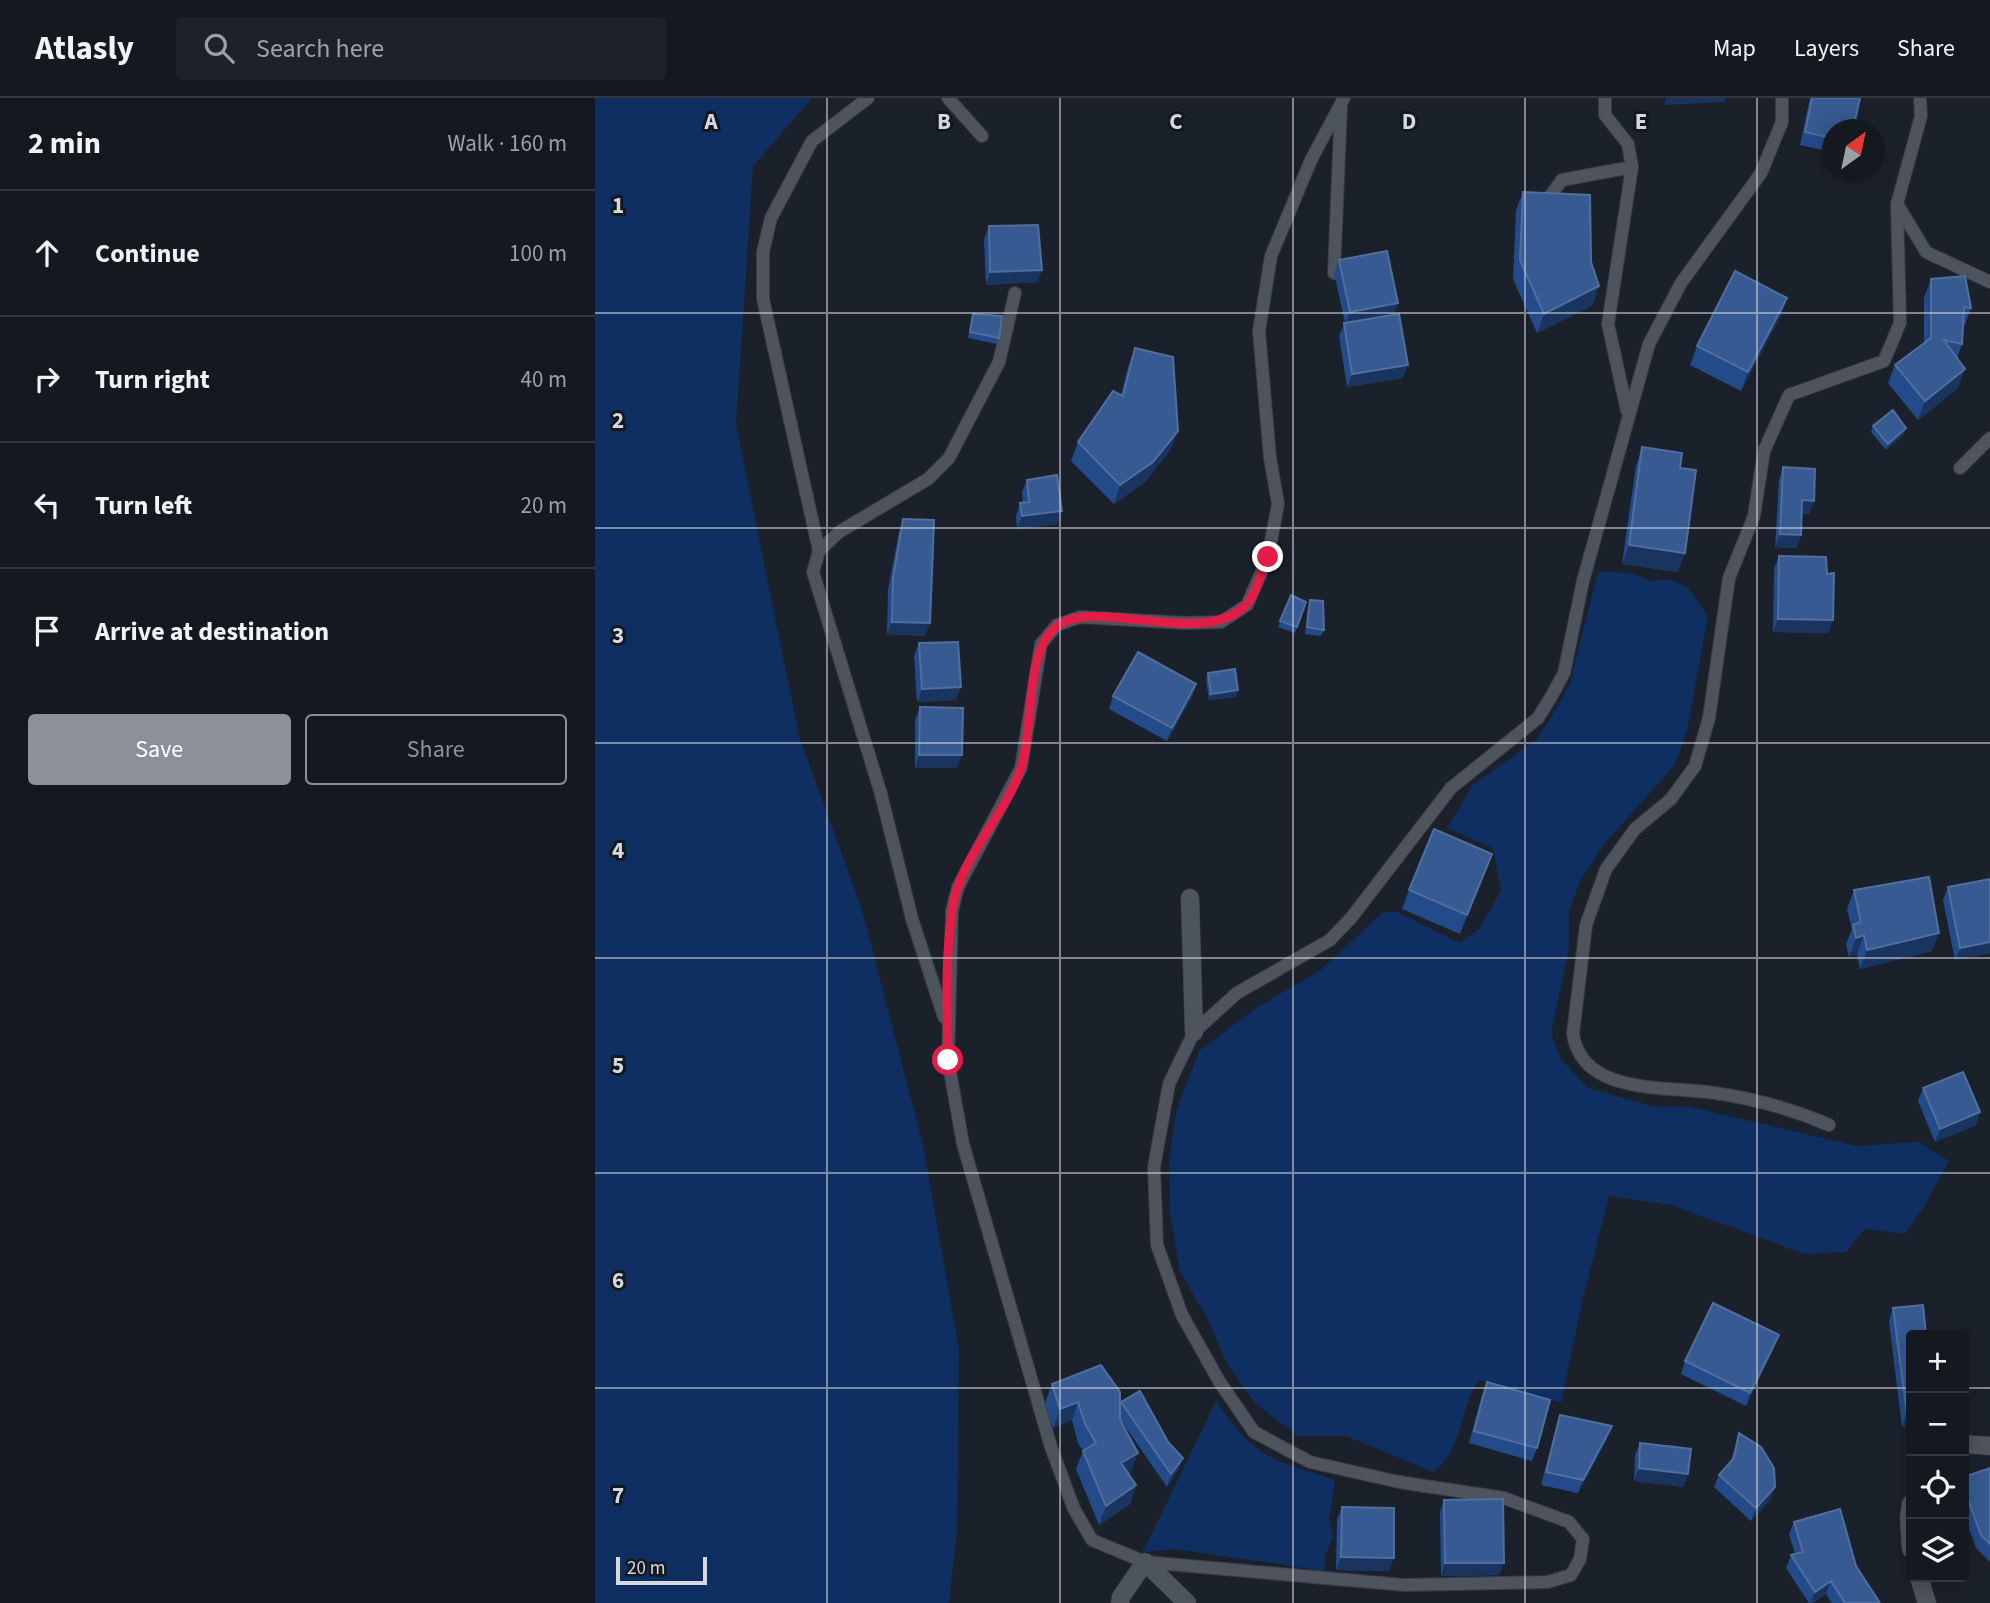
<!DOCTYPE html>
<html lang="en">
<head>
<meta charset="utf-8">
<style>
  :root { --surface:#141920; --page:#1d2229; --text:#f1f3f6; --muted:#9da0a5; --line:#33383e; --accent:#8c9099 }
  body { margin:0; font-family:"Source Sans 3",sans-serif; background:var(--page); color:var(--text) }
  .controls { position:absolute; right:21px; bottom:21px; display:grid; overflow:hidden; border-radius:7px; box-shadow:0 4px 18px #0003 }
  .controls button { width:63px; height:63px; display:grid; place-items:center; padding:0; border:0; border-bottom:2px solid var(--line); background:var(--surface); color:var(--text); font:35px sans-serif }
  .compass { position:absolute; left:1227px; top:21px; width:63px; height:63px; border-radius:50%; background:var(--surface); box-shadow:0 4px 18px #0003; rotate:33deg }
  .scale { position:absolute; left:21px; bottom:18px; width:91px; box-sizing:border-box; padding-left:7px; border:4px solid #d5d9df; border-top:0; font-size:19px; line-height:24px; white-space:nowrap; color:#d5d9df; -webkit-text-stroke:5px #121820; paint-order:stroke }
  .stop { position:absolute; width:21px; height:21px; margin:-16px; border:5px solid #e11d48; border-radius:50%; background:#fff }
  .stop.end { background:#e11d48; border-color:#fff; box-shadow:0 2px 7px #0008 }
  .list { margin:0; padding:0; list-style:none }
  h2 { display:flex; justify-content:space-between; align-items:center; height:91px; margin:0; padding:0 28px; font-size:30px }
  h2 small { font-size:23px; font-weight:400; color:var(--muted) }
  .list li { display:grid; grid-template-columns:46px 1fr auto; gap:21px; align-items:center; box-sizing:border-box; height:126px; padding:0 28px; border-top:2px solid var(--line) }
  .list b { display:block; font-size:26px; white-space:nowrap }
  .list em { font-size:23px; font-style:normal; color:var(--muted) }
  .actions { display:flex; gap:14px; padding:21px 28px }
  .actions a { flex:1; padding:16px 0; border:2px solid var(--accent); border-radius:7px; text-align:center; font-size:24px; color:var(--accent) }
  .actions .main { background:var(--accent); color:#fff }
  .icon { flex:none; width:38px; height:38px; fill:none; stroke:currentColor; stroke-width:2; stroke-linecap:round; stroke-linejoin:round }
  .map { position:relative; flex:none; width:1395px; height:1505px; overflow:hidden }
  header { display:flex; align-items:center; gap:42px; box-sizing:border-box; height:98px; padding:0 35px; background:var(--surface); border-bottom:2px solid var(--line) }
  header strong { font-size:33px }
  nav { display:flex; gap:38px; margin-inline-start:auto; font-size:24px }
  .search { width:490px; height:63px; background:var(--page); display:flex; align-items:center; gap:18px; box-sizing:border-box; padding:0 24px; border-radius:7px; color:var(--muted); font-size:26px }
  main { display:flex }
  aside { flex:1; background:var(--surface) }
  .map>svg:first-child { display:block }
  .green { fill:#0f2f63 }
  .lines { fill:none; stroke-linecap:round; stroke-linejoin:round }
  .service-casing { stroke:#383c43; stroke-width:14 }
  .minor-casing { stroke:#383c43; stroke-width:19 }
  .service { stroke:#4d545e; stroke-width:12 }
  .minor { stroke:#4d545e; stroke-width:18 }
  .wall { fill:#244b89 }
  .shaded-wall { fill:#19345f }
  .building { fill:#375a92; stroke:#506e9e; stroke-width:2 }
  .route { stroke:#e11d48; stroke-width:9 }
  .grid { fill:none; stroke:#d5d9df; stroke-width:2; stroke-opacity:0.55 }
  .grid-label { font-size:23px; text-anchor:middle; font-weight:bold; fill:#d5d9df; stroke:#121820; stroke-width:6; stroke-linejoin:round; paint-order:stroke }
</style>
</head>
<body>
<header>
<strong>Atlasly</strong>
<div class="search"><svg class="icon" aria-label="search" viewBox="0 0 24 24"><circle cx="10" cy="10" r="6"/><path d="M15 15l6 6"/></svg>Search here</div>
<nav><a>Map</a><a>Layers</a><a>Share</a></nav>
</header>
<main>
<aside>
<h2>2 min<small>Walk · 160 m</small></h2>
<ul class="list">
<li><svg class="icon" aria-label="ahead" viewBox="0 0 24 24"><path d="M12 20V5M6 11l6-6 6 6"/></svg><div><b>Continue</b></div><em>100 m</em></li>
<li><svg class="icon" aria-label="right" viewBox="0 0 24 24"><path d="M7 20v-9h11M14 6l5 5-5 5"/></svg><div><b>Turn right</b></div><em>40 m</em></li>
<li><svg class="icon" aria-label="left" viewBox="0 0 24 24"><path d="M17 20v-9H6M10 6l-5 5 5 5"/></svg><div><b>Turn left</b></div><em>20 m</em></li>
<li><svg class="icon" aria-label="arrive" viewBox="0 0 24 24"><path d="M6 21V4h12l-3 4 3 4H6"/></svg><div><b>Arrive at destination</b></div></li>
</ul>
<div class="actions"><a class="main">Save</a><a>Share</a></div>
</aside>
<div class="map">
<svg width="1395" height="1505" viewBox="0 0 1395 1505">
  <rect width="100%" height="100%" fill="#1b212a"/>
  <path class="green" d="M0 0H217L158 68 141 326 204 638 267 812 328 1047 364 1252 362 1432 354 1505H0Z
    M1003 474 1038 475 1054 483 1074 481 1092 489 1113 518 1092 633 1080 667 1009 746 985 783 974 813V851L956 935 965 960 993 990 1059 1009H1096L1261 1048 1324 1044 1354 1063 1328 1110 1310 1136 1270 1131 1251 1154 1210 1156 1076 1107 1014 1098 987 1204 966 1305 884 1282C862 1316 871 1346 839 1374L751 1338H703L661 1306 632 1266 614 1223 585 1174 575 1115 574 1062 582 1011 604 953 663 909 726 872 788 814H803L865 845 884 831 906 793 898 750 852 730 878 687 941 642 958 616 975 585Z
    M621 1303C661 1361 675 1361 740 1382L734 1421 738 1438 730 1458 729 1473 581 1451 548 1454Z"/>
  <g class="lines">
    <g class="service-casing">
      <path id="service" d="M353 0 387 38
        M749 0 716 62 676 158 664 233 675 360 683 406 673 459 652 507 626 524 590 525 485 519 462 527 446 546 426 670 363 789 357 813 353 962 368 1046 456 1349 479 1411 497 1442 550 1464 809 1487 953 1484 976 1477 985 1461 988 1441 974 1424 909 1400 804 1384 715 1364 659 1334 624 1283 587 1217 562 1147 559 1069 574 986 599 934 642 895 735 842 756 820 856 690 943 620 956 599 969 575 988 483 1054 246 1086 185 1166 75 1187 24V0
        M1010 0V17L1033 46 1037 69
        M952 102 967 82 1037 69 1013 226 1032 313
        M1304 109 1331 154 1395 184
        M739 175 746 8
        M1365 370 1395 340
        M224 453 168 201V154L176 120 217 43 273 0
        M349 919 317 821 286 696 218 474 224 453 244 434 333 381 354 360 404 264 420 195
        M1234 1027C1197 1011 1161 1001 1120 995 1074 988 987 998 978 936L991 827 1011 771 1040 731 1076 701 1100 668 1114 620 1134 480 1159 418 1169 353 1194 297 1289 263 1305 225 1302 106 1326 18 1325 0"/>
    </g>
    <g class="minor-casing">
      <path id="minor" d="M595 800 599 934
        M1369 1346 1395 1348
        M1316 1406 1314 1419 1316 1451
        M1324 1479 1332 1505
        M525 1505 526 1499 550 1464 592 1505"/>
    </g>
    <use href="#service" class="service"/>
    <use href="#minor" class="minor"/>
  </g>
  <path class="wall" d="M1215 0H1265L1237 32V54L1205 47Z
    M928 94 998 207 942 235 918 181 921 112Z
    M394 128 447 172 442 184 391 187 389 141Z
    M744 162 803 205 798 217 808 280 752 289 744 238 750 225 739 175Z
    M1336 181 1376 210 1369 229H1368L1367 246 1362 260 1363 290 1323 322 1293 285 1300 267 1329 245V200Z
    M1192 200 1185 219 1146 293 1095 267 1102 248Z
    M378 216 404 240 402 246 373 240 376 222Z
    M540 250 576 351 551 383 519 406 476 363 483 344 526 297 533 269Z
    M1278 328 1309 336 1291 352 1276 334Z
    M1047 349 1085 370 1083 474 1027 466 1041 368Z
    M1188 369 1219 403 1214 416H1207L1206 437 1201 450 1180 449 1184 382Z
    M432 382 462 426 422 431 421 418 425 405H428L427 394Z
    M308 421 330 538 292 536 293 492 304 434Z
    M1184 458 1234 535 1178 534 1179 471Z
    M696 497 711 504 700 535 683 529Z
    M715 502 729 532 726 538 710 536 713 509Z
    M324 545 361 602 322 604 319 558Z
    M613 575 641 599 614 602 611 581Z
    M601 586 597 599 572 643 514 611 518 598Z
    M325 609 362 670H320V622Z
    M897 756 865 836 807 811 814 792Z
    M1395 781V855L1360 862 1348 802 1353 789Z
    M1259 792 1337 853 1265 871 1262 856 1254 859 1251 846 1257 831 1252 811Z
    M1328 990 1385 1014 1381 1027 1340 1044 1323 1003Z
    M1298 1210 1316 1237V1328L1307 1329 1294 1223Z
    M1179 1250 1151 1308 1086 1276 1090 1263Z
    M892 1284 942 1350 937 1363 874 1345 887 1297Z
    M457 1286 525 1309 526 1304 573 1344 588 1360 583 1372 572 1389 525 1321 536 1374 534 1376 541 1387 535 1406 504 1427 481 1371 488 1353 483 1345 477 1322 458 1330 450 1305Z
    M965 1317 1012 1341 983 1395 946 1387 961 1330Z
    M1144 1335 1180 1389 1175 1402 1156 1423 1119 1389 1124 1377 1136 1362Z
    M1045 1345 1093 1376 1088 1389 1039 1383 1040 1357Z
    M1395 1370V1464L1381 1450 1369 1416V1379Z
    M849 1402 904 1477 846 1478 845 1414Z
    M747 1409 794 1473 741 1472 742 1422Z
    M1199 1424 1261 1468 1285 1505H1237L1231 1496 1217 1505H1214L1191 1470 1196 1457 1200 1456 1194 1436Z"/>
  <path class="shaded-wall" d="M1071 0H1131L1129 4 1069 7Z
    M447 172 442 184 391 187 395 174Z
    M1004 188 998 207 942 235 949 216Z
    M1192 200 1185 219 1146 293 1153 274Z
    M803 205 798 217 750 227 755 214Z
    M813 267 808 280 752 289 757 276Z
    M1370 271 1363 290 1323 322 1330 303Z
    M1311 330 1309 336 1291 352 1293 346Z
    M583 333 576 351 551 383 519 406 525 387Z
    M1207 402 1219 403 1214 416 1203 415Z
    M467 413 462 426 422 431 427 418Z
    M1185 436 1206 437 1201 450 1180 449Z
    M1034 447 1090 455 1083 474 1027 466Z
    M1183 521 1238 522 1234 535 1178 534Z
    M297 524 335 525 330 538 292 536Z
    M601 586 597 599 572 643 577 630Z
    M366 589 361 602 322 604 327 591Z
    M643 592 641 599 614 602 616 596Z
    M324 657H367L362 670H320Z
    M897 756 890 775 865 836 872 817Z
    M1344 835 1337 853 1265 871 1272 852Z
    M1269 837 1262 856 1254 859 1261 840Z
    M1395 844V855L1360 862 1365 850Z
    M1385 1014 1381 1027 1340 1044 1345 1031Z
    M1184 1237 1179 1250 1151 1308 1155 1295Z
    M483 1304 477 1322 458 1330 465 1311Z
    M1312 1316H1316V1328L1307 1329Z
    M1017 1328 1012 1341 983 1395 988 1382Z
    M543 1355 536 1374 520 1384 526 1365Z
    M588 1360 583 1372 572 1389 576 1376Z
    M1044 1370 1093 1376 1088 1389 1039 1383Z
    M541 1387 535 1406 504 1427 511 1408Z
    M1180 1389 1175 1402 1156 1423 1161 1410Z
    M746 1459 799 1460 794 1473 741 1472Z
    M850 1465H909L904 1477 846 1478Z
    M1236 1483 1231 1496 1215 1505 1220 1494Z"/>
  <path class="building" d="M1217 0H1265L1258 32H1237V40L1210 34Z
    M928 94 995 97 996 164 1004 188 949 216 925 162Z
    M443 127 447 172 395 174 394 128Z
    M792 153 803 205 755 214 744 162Z
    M1140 173 1192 200 1153 274 1102 248Z
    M1370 178 1376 210 1369 209 1367 246 1349 242 1370 271 1330 303 1300 267 1336 240V181Z
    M378 216 407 218 404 240 375 234Z
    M804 216 813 267 757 276 749 225Z
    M540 250 578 259 583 333 558 364 525 387 483 344 518 293 528 298Z
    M1298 312 1311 330 1293 346 1278 328Z
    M1047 349 1087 355 1085 370 1101 372 1090 455 1034 447Z
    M1188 369 1220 371 1219 403 1207 402 1206 437 1185 436Z
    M462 377 467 413 427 418 425 405 434 404 432 382Z
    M308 421 339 422 335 525 297 524 298 480Z
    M1184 458 1231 459 1232 476 1239 475 1238 522 1183 521Z
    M696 497 711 504 702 529 685 523Z
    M715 502 728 503 729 532 712 529Z
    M363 544 366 589 327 591 324 545Z
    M543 554 601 586 577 630 518 598Z
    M640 571 643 592 616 596 613 575Z
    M325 609 368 610 367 657H324Z
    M839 731 897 756 872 817 814 792Z
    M1334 779 1344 835 1272 852 1269 837 1261 840 1258 827 1266 824 1259 792Z
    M1395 781V844L1365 850 1353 789Z
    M1368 974 1385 1014 1345 1031 1328 990Z
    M1118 1205 1184 1237 1155 1295 1090 1263Z
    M1328 1207 1331 1237H1316V1316H1312L1298 1210Z
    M506 1267 525 1294V1322L543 1355 526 1365 541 1387 511 1408 488 1353 501 1345 490 1326 483 1304 465 1311 457 1286Z
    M892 1284 955 1302 942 1350 879 1333Z
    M545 1293 573 1344 588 1360 576 1376 526 1304Z
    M965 1317 1017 1328 988 1382 951 1374Z
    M1144 1335 1166 1349 1179 1370 1180 1389 1161 1410 1124 1377 1139 1360Z
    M1045 1345 1096 1351 1093 1376 1044 1370Z
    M1395 1370V1446L1386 1437 1369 1390V1379Z
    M908 1401 909 1465H850L849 1402Z
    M747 1409 799 1410V1460L746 1459Z
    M1245 1411 1261 1468 1285 1505H1250L1236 1483 1220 1494 1196 1457 1208 1454 1199 1424Z"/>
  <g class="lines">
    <path class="route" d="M353 962C352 914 350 861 357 813 364 760 409 720 426 670 439 632 429 554 461 529 500 497 607 552 651 507 661 496 667 473 673 459"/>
  </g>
  <path class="grid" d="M232 0V1505M465 0V1505M698 0V1505M930 0V1505M1162 0V1505M0 215H1395M0 430H1395M0 645H1395M0 860H1395M0 1075H1395M0 1290H1316M1369 1290H1395"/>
  <g class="grid-label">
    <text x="116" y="31">A</text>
    <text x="349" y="31">B</text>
    <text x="581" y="31">C</text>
    <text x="814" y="31">D</text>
    <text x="1046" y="31">E</text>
    <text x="23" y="115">1</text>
    <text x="23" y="330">2</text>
    <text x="23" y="545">3</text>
    <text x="23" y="760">4</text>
    <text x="23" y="975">5</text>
    <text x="23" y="1190">6</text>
    <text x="23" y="1405">7</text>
  </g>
</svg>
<div class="controls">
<button>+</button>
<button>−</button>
<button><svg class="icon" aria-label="locate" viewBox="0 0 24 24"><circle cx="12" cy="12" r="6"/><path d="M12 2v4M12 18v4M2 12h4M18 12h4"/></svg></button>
<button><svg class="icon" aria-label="layers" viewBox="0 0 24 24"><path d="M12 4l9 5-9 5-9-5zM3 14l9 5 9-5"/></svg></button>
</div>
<svg class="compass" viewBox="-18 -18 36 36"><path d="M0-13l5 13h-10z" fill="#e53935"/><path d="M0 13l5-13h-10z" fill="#9da0a5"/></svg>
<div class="scale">20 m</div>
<div class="stop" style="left:353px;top:962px"></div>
<div class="stop end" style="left:673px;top:459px"></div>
</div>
</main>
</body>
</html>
